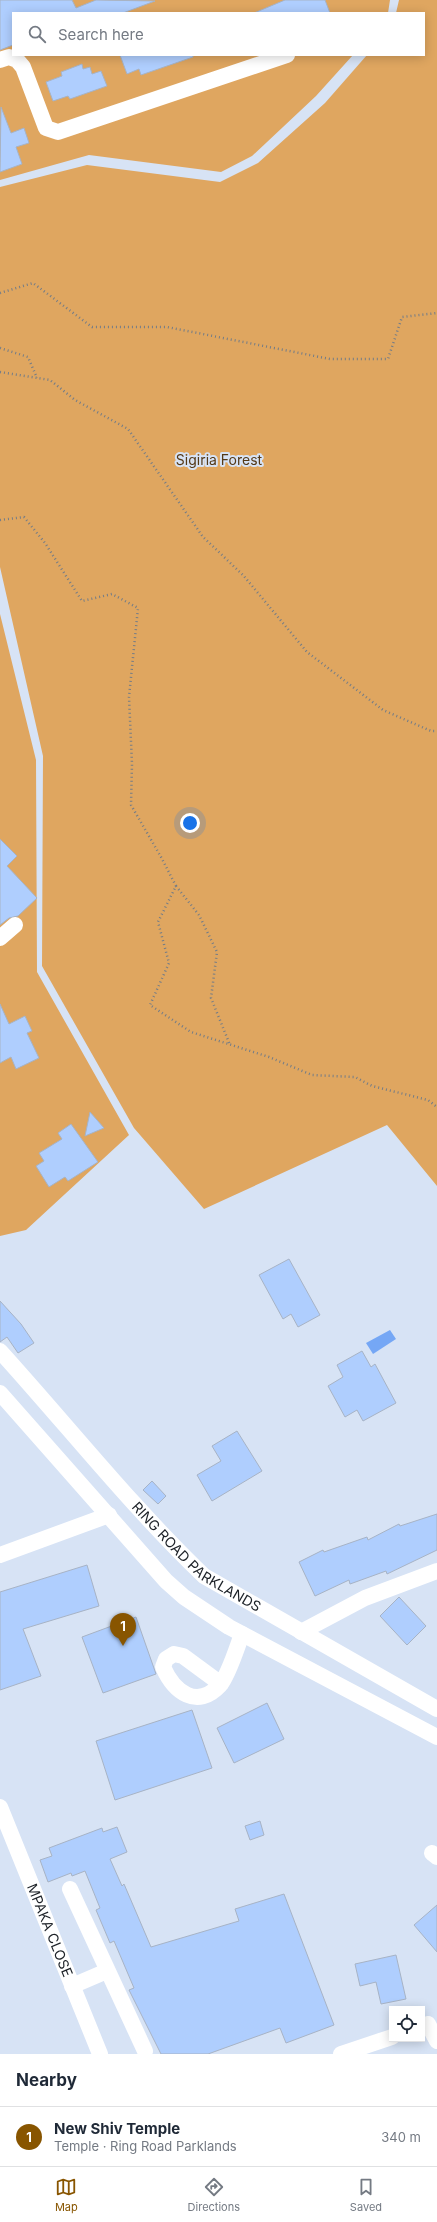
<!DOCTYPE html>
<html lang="en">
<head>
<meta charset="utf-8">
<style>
  :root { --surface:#fff; --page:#f2f2f3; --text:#1f2937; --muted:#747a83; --line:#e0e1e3; --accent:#850 }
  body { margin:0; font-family:Inter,sans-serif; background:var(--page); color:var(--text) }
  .controls { position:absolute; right:12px; bottom:12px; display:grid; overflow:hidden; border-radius:0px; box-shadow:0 2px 10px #0003 }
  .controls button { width:36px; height:36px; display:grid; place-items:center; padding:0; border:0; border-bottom:1px solid var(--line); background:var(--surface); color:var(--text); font:20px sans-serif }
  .you { position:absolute; left:190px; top:823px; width:14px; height:14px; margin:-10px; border:3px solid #fff; border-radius:50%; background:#1a73e8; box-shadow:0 0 0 6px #1a73e833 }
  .badge { display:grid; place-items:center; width:26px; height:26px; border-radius:50%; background:var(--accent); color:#fff; font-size:13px; font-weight:700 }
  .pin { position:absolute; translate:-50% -33px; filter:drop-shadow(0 1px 2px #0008) }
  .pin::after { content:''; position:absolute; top:21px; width:14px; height:12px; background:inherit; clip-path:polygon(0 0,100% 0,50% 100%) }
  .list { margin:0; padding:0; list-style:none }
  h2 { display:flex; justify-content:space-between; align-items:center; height:52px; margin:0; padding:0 16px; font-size:17px }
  h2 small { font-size:13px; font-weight:400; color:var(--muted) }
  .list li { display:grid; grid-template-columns:26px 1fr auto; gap:12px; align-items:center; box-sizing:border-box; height:60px; padding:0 16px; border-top:1px solid var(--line) }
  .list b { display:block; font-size:15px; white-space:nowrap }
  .list p { margin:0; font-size:13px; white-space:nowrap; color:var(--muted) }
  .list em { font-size:13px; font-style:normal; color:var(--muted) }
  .icon { flex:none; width:22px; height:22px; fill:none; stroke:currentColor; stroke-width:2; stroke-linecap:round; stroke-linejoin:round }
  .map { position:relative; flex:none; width:437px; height:2054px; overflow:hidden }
  .search { position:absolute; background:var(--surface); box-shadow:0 2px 10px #0003; left:12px; right:12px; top:12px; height:44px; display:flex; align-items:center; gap:10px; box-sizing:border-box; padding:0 14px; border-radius:0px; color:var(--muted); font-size:15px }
  .sheet { height:112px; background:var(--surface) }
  nav { display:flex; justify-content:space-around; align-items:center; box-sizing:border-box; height:56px; border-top:1px solid var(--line); background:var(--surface); font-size:11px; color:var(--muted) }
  nav a { display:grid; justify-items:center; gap:2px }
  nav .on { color:var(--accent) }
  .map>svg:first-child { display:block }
  .green { fill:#dfa660 }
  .water { fill:#75a7f5 }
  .building { fill:#afcefe; stroke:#a7b3c5 }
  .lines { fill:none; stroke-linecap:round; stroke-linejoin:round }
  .path { stroke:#737c87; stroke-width:2.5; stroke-dasharray:1 3; stroke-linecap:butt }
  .minor { stroke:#fff; stroke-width:16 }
  .labels { text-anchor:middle; stroke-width:4; stroke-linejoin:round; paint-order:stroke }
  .park-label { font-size:14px; fill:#543917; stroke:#d7e3f5 }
  .street-label { font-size:14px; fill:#1c2127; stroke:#d7e3f5 }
</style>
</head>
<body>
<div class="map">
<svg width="437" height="2054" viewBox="0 0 437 2054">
  <rect width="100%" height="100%" fill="#d7e3f5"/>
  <path class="green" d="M0 0H390L388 13H13V55H353L316 96 252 156 221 172 89 155 0 180Z
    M399 0H437V1186L387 1125 204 1209 134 1128 42 966 43 756 0 567V187L87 165 220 182 258 163 325 103 367 55H424V13H396Z
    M0 614 36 760 37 972 129 1135 26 1230 0 1236Z"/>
  <path class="water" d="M390 1330 396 1339 373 1354 366 1343Z"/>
  <path class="building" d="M0 0H72L76 8 96 0 155 1 123 13H13V45L0 50Z
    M285 0H325L330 13H254Z
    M120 55H193V57L141 75 139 69 127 74Z
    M82 64 83 69 90 67 92 74 101 71 107 86 70 99 68 96 53 101 46 82 62 76 61 72Z
    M1 107 11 133 24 128 29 143 16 147 22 164 0 172Z
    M0 839 17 856 7 866 37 898 18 916 9 918 0 925Z
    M0 1004 9 1024 25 1016 32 1031 27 1033 39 1058 16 1069 11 1057 0 1063Z
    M90 1112 104 1128 85 1136Z
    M71 1124 98 1162 68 1181 65 1177 49 1187 36 1166 44 1161 39 1153 62 1139 58 1133Z
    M289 1259 320 1315 298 1327 291 1314 283 1319 259 1275Z
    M0 1301 21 1324 34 1343 18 1353 7 1337 0 1342Z
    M362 1351 371 1367 375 1364 396 1403 363 1421 357 1410 345 1417 328 1386 343 1377 337 1365Z
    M237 1431 262 1471 212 1501 197 1475 221 1461 212 1446Z
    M152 1481 166 1496 158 1504 143 1490Z
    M437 1514V1550L387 1574 386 1571 350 1584 349 1580 315 1596 299 1562 323 1550 324 1552 367 1537 368 1540 399 1524 400 1526Z
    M87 1565 99 1606 23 1629 41 1676 0 1690V1592Z
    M399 1597 426 1626 407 1645 380 1616Z
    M136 1617 156 1674 103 1693 82 1637Z
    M267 1703 284 1739 234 1763 217 1728Z
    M192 1710 212 1768 115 1800 96 1741Z
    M260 1821 264 1835 250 1840 245 1826Z
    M117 1827 127 1852 110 1859 122 1886 124 1884 151 1947 239 1921 235 1909 284 1894 334 2025 286 2043 280 2028 208 2054H161L129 1990 134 1988 114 1941 110 1943 96 1910 100 1908 85 1871 72 1876 71 1873 48 1882 40 1860 52 1856 49 1848 102 1828 103 1832Z
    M437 1905V1952L414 1925Z
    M396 1955 406 1999 381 2004 376 1982 360 1986 355 1964Z"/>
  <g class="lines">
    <path class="path" d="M0 293 33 283 92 327H167L330 359H388L402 317 437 313
      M0 348 28 357 37 378
      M0 372 50 380 75 400 128 429 203 537 243 575 307 652 383 710 431 731H437
      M0 520 24 517 45 543 82 601 112 594 138 608 129 697 132 764 131 805 161 857 176 886 158 922 169 963 150 1005 191 1032 269 1057 312 1075 355 1077 372 1086 428 1100 437 1107
      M176 886 199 915 217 952 211 998 230 1045"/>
    <g class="minor">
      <path d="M0 60 9 57 17 60 23 67 46 128 58 132 287 55"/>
      <path d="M0 938 15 925"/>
      <path id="s1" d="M0 1351C68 1426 131 1506 204 1576L437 1709"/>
      <path d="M0 1393 166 1581 184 1597 229 1627 437 1737"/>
      <path d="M0 1555 109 1515"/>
      <path d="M301 1632 365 1598 437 1571"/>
      <path d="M221 1684 183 1656 174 1654 166 1659 163 1667C174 1692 197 1710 220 1685 229 1674 237 1647 242 1634"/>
      <path id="s2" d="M0 1807 100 2054"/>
      <path d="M432 1853 437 1857"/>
      <path d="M70 1889 145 2051"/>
      <path d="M72 1986 107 1971"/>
      <path d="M428 2024 437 2041"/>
      <path d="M341 2054 392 2037"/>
    </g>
  </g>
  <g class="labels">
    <g class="park-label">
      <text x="219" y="465">Sigiria Forest</text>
    </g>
    <g class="street-label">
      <text dy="5" stroke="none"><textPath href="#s1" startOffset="286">RING ROAD PARKLANDS</textPath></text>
      <text dy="5" stroke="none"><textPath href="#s2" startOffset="133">MPAKA CLOSE</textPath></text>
    </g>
  </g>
</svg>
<div class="controls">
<button><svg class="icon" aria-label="locate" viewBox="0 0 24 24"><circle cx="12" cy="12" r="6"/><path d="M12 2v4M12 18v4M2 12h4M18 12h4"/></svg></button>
</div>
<div class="you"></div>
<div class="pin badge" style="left:123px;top:1646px">1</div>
<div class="search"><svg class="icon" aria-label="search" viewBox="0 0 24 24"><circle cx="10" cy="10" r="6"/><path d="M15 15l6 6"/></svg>Search here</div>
</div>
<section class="sheet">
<h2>Nearby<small></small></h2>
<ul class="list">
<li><span class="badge">1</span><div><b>New Shiv Temple</b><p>Temple · Ring Road Parklands</p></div><em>340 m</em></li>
</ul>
</section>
<nav>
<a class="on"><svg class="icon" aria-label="map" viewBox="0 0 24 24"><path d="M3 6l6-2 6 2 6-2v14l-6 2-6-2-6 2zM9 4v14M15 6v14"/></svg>Map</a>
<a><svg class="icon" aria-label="directions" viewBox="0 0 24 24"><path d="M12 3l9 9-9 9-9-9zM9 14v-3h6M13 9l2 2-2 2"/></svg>Directions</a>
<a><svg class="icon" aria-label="saved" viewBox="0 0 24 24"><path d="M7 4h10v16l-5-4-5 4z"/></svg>Saved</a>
</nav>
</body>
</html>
